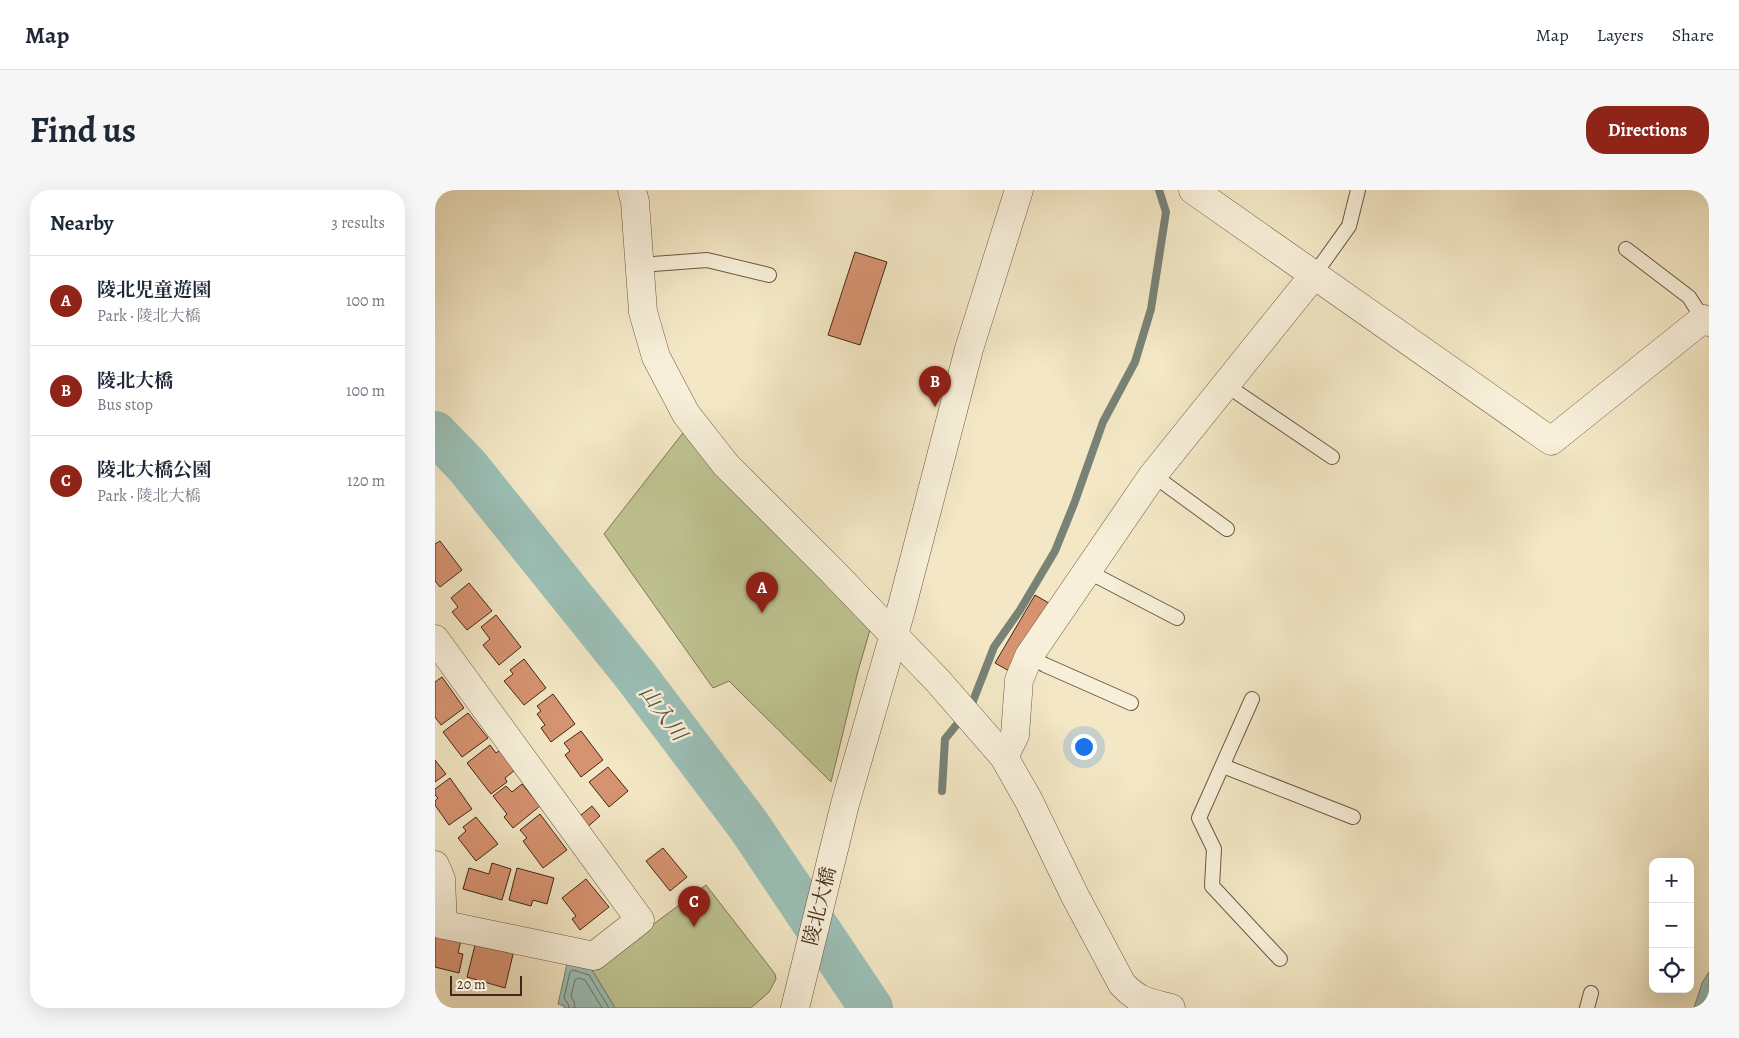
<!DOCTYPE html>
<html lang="en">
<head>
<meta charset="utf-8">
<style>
  :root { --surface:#fff; --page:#f6f6f7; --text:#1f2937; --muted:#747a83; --line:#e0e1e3; --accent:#8f2418 }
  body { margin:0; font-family:Alegreya,"Noto Serif JP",serif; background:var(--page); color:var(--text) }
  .controls { position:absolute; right:15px; bottom:15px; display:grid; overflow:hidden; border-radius:10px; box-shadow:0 5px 20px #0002 }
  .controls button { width:45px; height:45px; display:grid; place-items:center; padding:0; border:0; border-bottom:1px solid var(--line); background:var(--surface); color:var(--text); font:25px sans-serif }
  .scale { position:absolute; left:15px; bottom:12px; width:72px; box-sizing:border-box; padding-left:5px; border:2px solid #432717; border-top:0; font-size:14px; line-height:18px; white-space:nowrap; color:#432717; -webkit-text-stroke:4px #f7efd9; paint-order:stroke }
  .you { position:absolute; left:648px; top:556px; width:18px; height:18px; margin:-12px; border:4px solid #fff; border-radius:50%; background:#1a73e8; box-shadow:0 0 0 8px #1a73e833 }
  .badge { display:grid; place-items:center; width:32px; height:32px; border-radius:50%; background:var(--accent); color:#fff; font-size:16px; font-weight:700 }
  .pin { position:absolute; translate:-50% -41px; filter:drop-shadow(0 1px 2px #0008) }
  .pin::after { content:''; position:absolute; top:26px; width:18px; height:15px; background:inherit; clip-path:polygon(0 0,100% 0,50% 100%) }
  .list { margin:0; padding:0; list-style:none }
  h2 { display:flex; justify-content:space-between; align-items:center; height:65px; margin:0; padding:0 20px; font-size:21px }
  h2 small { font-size:16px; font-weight:400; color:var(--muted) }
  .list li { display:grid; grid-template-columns:32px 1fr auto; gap:15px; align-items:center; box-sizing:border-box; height:90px; padding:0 20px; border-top:1px solid var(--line) }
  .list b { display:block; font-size:19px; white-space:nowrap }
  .list p { margin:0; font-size:16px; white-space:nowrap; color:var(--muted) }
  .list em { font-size:16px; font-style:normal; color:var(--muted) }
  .icon { flex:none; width:28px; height:28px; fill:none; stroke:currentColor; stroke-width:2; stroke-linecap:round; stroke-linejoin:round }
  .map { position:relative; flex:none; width:1274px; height:818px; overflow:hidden; border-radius:20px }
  header { display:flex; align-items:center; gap:30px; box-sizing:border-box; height:70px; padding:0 25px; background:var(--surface); border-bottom:1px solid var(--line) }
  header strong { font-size:24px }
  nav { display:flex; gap:28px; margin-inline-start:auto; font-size:18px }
  .intro { display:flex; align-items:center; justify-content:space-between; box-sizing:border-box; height:120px; padding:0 30px }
  h1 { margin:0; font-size:35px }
  .button { padding:12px 22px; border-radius:20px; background:var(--accent); color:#fff; font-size:18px; font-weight:700 }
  main { display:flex; gap:30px; padding:0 30px }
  aside { flex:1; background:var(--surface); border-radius:20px; box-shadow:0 5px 20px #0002 }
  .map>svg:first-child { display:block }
  .green { fill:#bfc492; stroke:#817654 }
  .water { fill:#9bbfb6; stroke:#788276 }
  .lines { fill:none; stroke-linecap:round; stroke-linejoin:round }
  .shore { stroke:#6f7366; stroke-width:1 }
  .stream { stroke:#788276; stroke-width:8 }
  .river { stroke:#9bbfb6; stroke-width:44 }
  .building { fill:#d69370; stroke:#432717 }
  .service-casing { stroke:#6f5742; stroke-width:16 }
  .minor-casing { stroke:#6f5742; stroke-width:29 }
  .tertiary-casing { stroke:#6f5742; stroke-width:29 }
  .service { stroke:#f7efd9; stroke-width:14 }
  .minor { stroke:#f7efd9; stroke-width:28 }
  .tertiary { stroke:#f7efd9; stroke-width:28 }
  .labels { text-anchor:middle; stroke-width:5; stroke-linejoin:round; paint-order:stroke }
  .street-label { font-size:20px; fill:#432717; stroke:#f7efd9 }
  .water-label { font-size:21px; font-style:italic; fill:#594d3f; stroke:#f7efd9 }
</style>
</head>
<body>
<header>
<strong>Map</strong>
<nav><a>Map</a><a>Layers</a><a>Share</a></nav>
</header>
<div class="intro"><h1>Find us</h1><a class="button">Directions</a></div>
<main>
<aside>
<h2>Nearby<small>3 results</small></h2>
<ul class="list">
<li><span class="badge">A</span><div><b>陵北児童遊園</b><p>Park · 陵北大橋</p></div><em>100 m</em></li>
<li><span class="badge">B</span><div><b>陵北大橋</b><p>Bus stop</p></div><em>100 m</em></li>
<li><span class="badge">C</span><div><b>陵北大橋公園</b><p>Park · 陵北大橋</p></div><em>120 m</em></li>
</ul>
</aside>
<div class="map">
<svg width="1274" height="818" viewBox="0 0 1274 818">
  <rect width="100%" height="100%" fill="#f3e7c5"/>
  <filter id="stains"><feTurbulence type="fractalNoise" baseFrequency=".004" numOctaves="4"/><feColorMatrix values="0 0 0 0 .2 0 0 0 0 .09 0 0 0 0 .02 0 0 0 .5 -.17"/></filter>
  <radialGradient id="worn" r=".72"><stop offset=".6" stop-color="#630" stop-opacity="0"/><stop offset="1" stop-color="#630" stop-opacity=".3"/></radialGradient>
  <path class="green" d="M251 239 437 433 423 481 396 592 294 491 278 498 169 344Z
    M271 695 340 784 341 789 334 802 316 818H180L157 780Z"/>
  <path class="water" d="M132 774 157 780 180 818H129V816L123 814Z
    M1274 782V818H1259L1267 793Z"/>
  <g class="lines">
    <path class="shore" d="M134 818 133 814 129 808 135 782 138 780 154 785 174 818
      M140 818 139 812 136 806 140 790 143 788 150 790 167 818"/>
    <path class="stream" d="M538 511 559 457 585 420 620 361 639 314 668 232 700 172 716 119 731 22 724 0
      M507 601 510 549 523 533"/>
    <path class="river" d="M0 243 32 276 200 485 314 636 436 818"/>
  </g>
  <path class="building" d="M420 62 452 72 425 155 393 145Z
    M5 351 27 380 5 397 0 391V354Z
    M34 393 57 421 32 440 17 422 23 417 16 408Z
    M600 405 619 416 576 482 560 473Z
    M61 425 86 457 64 475 48 455 55 449 46 437Z
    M89 469 111 498 89 515 69 491 78 484 75 480Z
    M7 487 29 518 6 535 0 527V492Z
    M118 504 140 534 116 552 106 538 110 535 102 524 106 521 102 516Z
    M33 523 53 548 27 567 8 542Z
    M146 541 168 570 146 587 130 565 135 561 129 553Z
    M55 555 61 563 65 560 80 580 70 588 72 592 56 604 32 573Z
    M0 570 11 584 0 592Z
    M173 577 193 601 174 617 154 592Z
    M15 588 37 619 14 635 0 615V611L3 608 0 605V599Z
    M87 594 105 616 78 638 69 627 72 624 58 606 71 596 77 602Z
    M157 616 165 626 150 639 141 629Z
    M105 624 132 660 108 678 88 651 92 648 85 640Z
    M41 627 63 654 41 671 23 648 31 641 28 637Z
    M228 658 252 687 235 701 211 671Z
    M57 673 76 679 67 710 28 699 34 678 54 684Z
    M82 678 119 688 112 714 98 710 96 716 74 710Z
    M151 689 174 717 145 740 137 729 141 726 127 708Z
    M0 744 26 750 23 763 28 764 24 783 0 777Z
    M41 751 79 760 70 798 32 787Z"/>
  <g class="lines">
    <g class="service-casing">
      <path id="service" d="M1191 59 1254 107 1268 129
        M205 75 272 70 334 85
        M879 85 914 36 923 0
        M791 195 897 267
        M718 285 792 339
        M652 381 742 428
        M594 466 610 475 696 513
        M817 509 764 628 779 659 777 696 845 769
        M788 576 918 627
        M1152 818 1156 803"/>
    </g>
    <g class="minor-casing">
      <path id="minor" d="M197 0 200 12 208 122 221 167 251 224 291 275 397 381 503 491 569 567 594 611 640 706 687 794C704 812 713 812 736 818
        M758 0 1116 251 1268 129 1274 132
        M0 449 205 730 159 766 0 733
        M569 567 580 545 584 490 594 466 718 285 879 85
        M0 675 6 689 8 735"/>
    </g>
    <g class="tertiary-casing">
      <path id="tertiary" d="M360 818 410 614 466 420 534 159 584 0"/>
    </g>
    <use href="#service" class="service"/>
    <use href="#minor" class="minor"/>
    <use href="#tertiary" class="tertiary"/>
  </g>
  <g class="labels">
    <g class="street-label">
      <text transform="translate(384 716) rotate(-76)" y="7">陵北大橋</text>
    </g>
    <g class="water-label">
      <text transform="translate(228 523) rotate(53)" y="7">山入川</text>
    </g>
  </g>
  <rect width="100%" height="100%" filter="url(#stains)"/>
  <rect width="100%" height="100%" fill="url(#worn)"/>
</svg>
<div class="controls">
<button>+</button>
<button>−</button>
<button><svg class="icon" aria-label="locate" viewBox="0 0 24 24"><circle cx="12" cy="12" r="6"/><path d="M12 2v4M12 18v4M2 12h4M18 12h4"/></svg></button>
</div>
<div class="scale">20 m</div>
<div class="you"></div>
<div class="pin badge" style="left:327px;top:423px">A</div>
<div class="pin badge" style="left:500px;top:217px">B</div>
<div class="pin badge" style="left:259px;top:737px">C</div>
</div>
</main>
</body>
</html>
